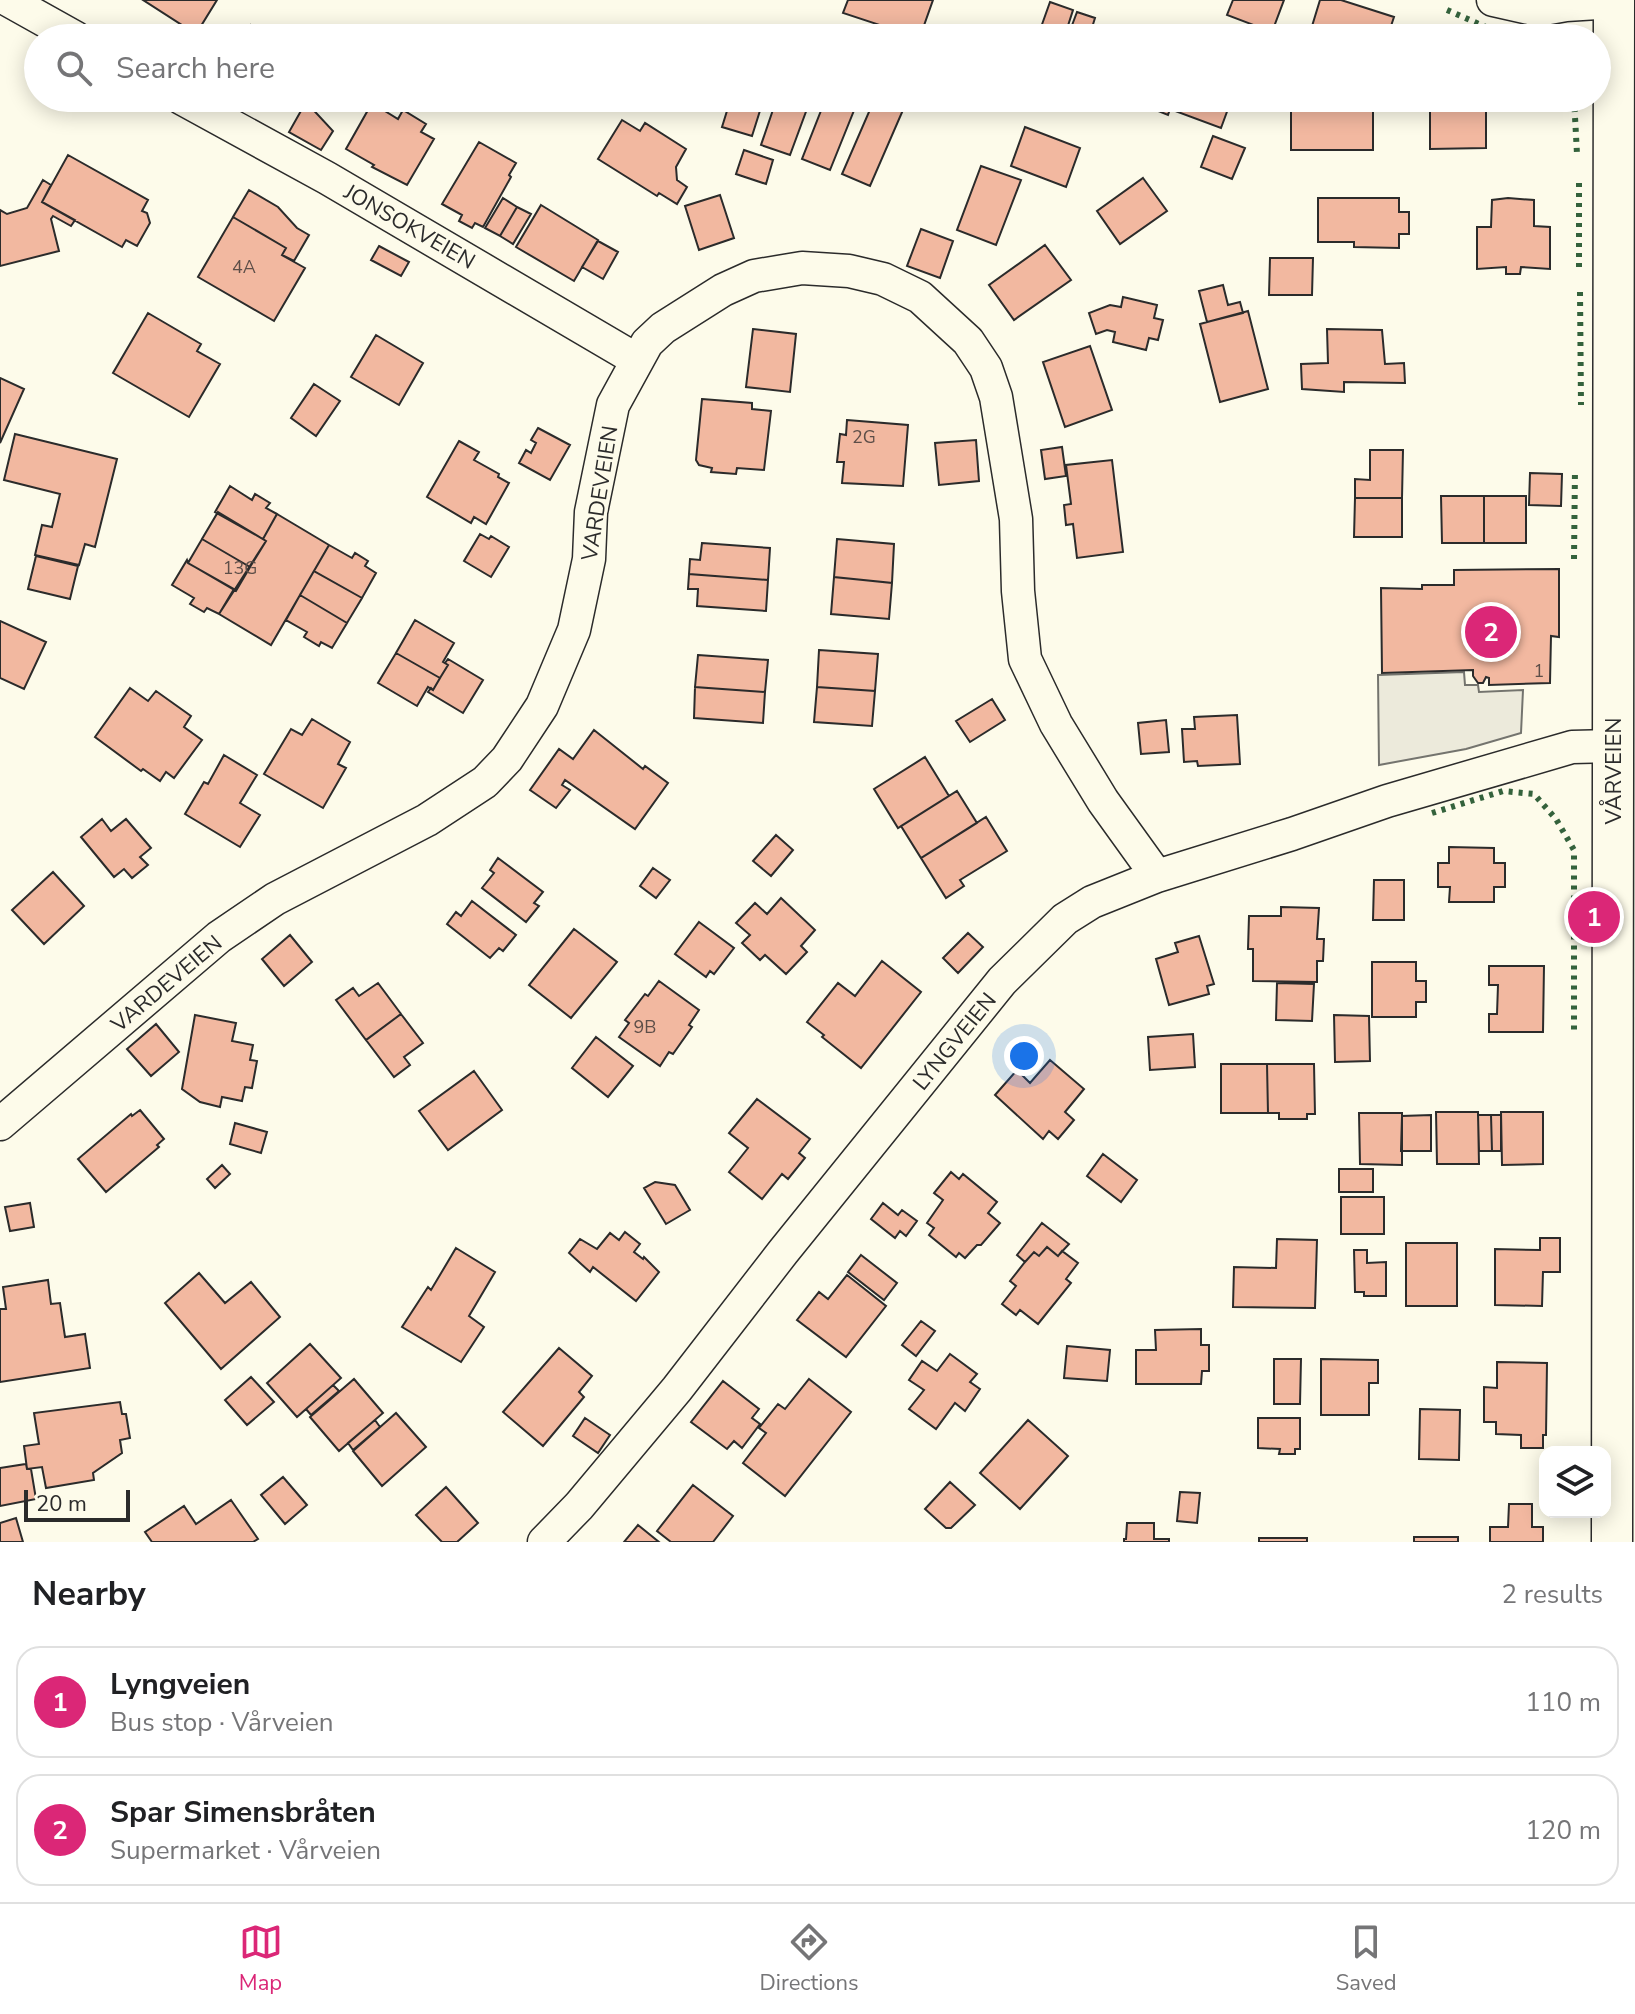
<!DOCTYPE html>
<html lang="en">
<head>
<meta charset="utf-8">
<style>
  :root { --surface:#fff; --page:#f6f6f6; --text:#202124; --muted:#757577; --line:#e0e0e0; --accent:#db2777 }
  body { margin:0; font-family:"Nunito Sans",sans-serif; background:var(--page); color:var(--text) }
  .controls { position:absolute; right:24px; bottom:24px; display:grid; overflow:hidden; border-radius:16px; box-shadow:0 4px 20px #0003 }
  .controls button { width:72px; height:72px; display:grid; place-items:center; padding:0; border:0; border-bottom:2px solid var(--line); background:var(--surface); color:var(--text); font:40px sans-serif }
  .scale { position:absolute; left:24px; bottom:20px; width:106px; box-sizing:border-box; padding-left:8px; border:4px solid #2b2b2b; border-top:0; font-size:22px; line-height:28px; white-space:nowrap; color:#2b2b2b; -webkit-text-stroke:6px #fdfbea; paint-order:stroke }
  .you { position:absolute; left:1024px; top:1056px; width:28px; height:28px; margin:-20px; border:6px solid #fff; border-radius:50%; background:#1a73e8; box-shadow:0 0 0 12px #1a73e833 }
  .badge { display:grid; place-items:center; width:52px; height:52px; border-radius:50%; background:var(--accent); color:#fff; font-size:26px; font-weight:700 }
  .pin { position:absolute; translate:-50% -50%; border:4px solid #fff; box-shadow:0 2px 8px #0006 }
  .list { margin:0; padding:0; list-style:none }
  h2 { display:flex; justify-content:space-between; align-items:center; height:104px; margin:0; padding:0 32px; font-size:34px }
  h2 small { font-size:26px; font-weight:400; color:var(--muted) }
  .list li { display:grid; grid-template-columns:52px 1fr auto; gap:24px; align-items:center; box-sizing:border-box; height:112px; margin:0 16px 16px; padding:0 16px; border:2px solid var(--line); border-radius:24px }
  .list b { display:block; font-size:30px; white-space:nowrap }
  .list p { margin:0; font-size:26px; white-space:nowrap; color:var(--muted) }
  .list em { font-size:26px; font-style:normal; color:var(--muted) }
  .icon { flex:none; width:44px; height:44px; fill:none; stroke:currentColor; stroke-width:2; stroke-linecap:round; stroke-linejoin:round }
  .map { position:relative; flex:none; width:1635px; height:1542px; overflow:hidden }
  .search { position:absolute; background:var(--surface); box-shadow:0 4px 20px #0003; left:24px; right:24px; top:24px; height:88px; display:flex; align-items:center; gap:20px; box-sizing:border-box; padding:0 28px; border-radius:44px; color:var(--muted); font-size:30px }
  .sheet { height:360px; background:var(--surface) }
  nav { display:flex; justify-content:space-around; align-items:center; box-sizing:border-box; height:112px; border-top:2px solid var(--line); background:var(--surface); font-size:22px; color:var(--muted) }
  nav a { display:grid; justify-items:center; gap:4px }
  nav .on { color:var(--accent) }
  .map>svg:first-child { display:block }
  .parking { fill:#eceadb; stroke:#74746e; stroke-width:2 }
  .building { fill:#f2b8a0; stroke:#2b2b2b; stroke-width:2 }
  .lines { fill:none; stroke-linecap:round; stroke-linejoin:round }
  .minor-casing { stroke:#2b2b2b; stroke-width:35 }
  .tertiary-casing { stroke:#2b2b2b; stroke-width:43 }
  .minor { stroke:#fdfbea; stroke-width:32 }
  .tertiary { stroke:#fdfbea; stroke-width:40 }
  .hedge { stroke:#34623c; stroke-width:6; stroke-dasharray:4 6; stroke-linecap:butt }
  .labels { text-anchor:middle; stroke-width:6; stroke-linejoin:round; paint-order:stroke }
  .number-label { font-size:18px; fill:#5d4e48 }
  .street-label { font-size:22px; fill:#2b2b2b; stroke:#fdfbea }
</style>
</head>
<body>
<div class="map">
<svg width="1635" height="1542" viewBox="0 0 1635 1542">
  <rect width="100%" height="100%" fill="#fdfbea"/>
  <path class="parking" d="M1464 672 1465 685H1478L1479 692 1523 690 1521 733 1466 749 1379 765 1378 675Z"/>
  <path class="building" d="M143 0H217L196 34Z
    M848 0H933L921 34 931 38H888L892 29 843 13Z
    M1233 0H1284L1272 32 1227 15Z
    M1320 0H1341L1394 17 1387 38 1309 36Z
    M1050 2 1073 10 1064 38 1040 30Z
    M1077 12 1095 18 1090 34 1071 28Z
    M251 25 273 38H244Z
    M1025 31 1043 38H1022Z
    M731 98H764L752 136 722 127Z
    M777 98H811L790 155 761 145Z
    M826 98H859L830 170 802 159Z
    M875 98 903 110 870 186 842 174Z
    M1055 98H1081L1078 106Z
    M1148 98H1232L1221 128 1170 109 1168 115 1153 109 1155 103 1147 100Z
    M1291 98 1373 100V150H1291Z
    M1430 98H1486V148L1430 149Z
    M306 102 333 131 321 150 289 132Z
    M372 103 398 119 403 110 426 124 421 132 434 139 407 185 372 167 374 165 346 149Z
    M622 120 640 131 645 123 686 149 676 167 677 180 687 187 677 204 659 193 657 196 598 159Z
    M1025 127 1080 148 1066 187 1011 166Z
    M1213 136 1245 148 1232 179 1201 167Z
    M479 142 516 163 509 175 511 177 483 227 475 223 472 228 459 221 462 215 442 204Z
    M744 150 773 160 766 184 736 174Z
    M68 155 148 200 142 211 147 213 150 223 137 246 126 240 122 247 42 202Z
    M981 166 1021 180 996 245 957 230Z
    M1143 178 1167 211 1120 244 1097 211Z
    M43 180 51 185 42 202 75 220 71 226 53 216 51 219 59 251 0 266V210L7 214 27 208Z
    M249 190 278 207 297 228 309 235 294 261 282 255 286 248 233 217Z
    M720 195 734 238 699 250 685 206Z
    M503 198 517 207 500 236 485 228Z
    M1318 198H1399V212H1409V234H1399V248L1354 247V242H1318Z
    M1508 198 1534 200V226L1550 227V269L1521 267 1520 274H1506V267L1477 269V227H1491L1492 200Z
    M541 205 598 240 574 281 516 247Z
    M517 207 531 214 513 244 500 236Z
    M233 217 286 248 282 255 305 268 274 321 198 277Z
    M921 229 953 241 940 278 907 266Z
    M598 241 618 252 603 279 582 267Z
    M1045 245 1071 280 1014 320 989 285Z
    M379 246 409 262 401 276 371 260Z
    M1270 258H1313L1312 295H1269Z
    M1223 285 1228 305 1240 302 1243 313 1207 322 1199 291Z
    M1123 297 1157 305 1154 318 1163 320 1158 340 1149 338 1146 350 1113 342 1115 332 1107 330 1096 334 1089 313 1110 305 1121 307Z
    M1248 311 1268 389 1220 402 1200 324Z
    M148 313 201 344 197 351 220 364 189 417 113 373Z
    M753 329 796 334 790 392 746 387Z
    M1327 329 1382 330 1385 364 1404 363 1405 383 1344 382V392L1302 389 1301 364 1328 363Z
    M376 335 423 363 399 405 351 377Z
    M1090 346 1112 410 1065 427 1043 362Z
    M0 378 24 389 0 443Z
    M314 384 340 401 316 436 291 418Z
    M702 399 752 403V409L771 411 764 470 737 468 736 474 711 472 712 468 699 465 696 460Z
    M847 420 908 425 903 486 842 483 844 462H837L840 434 846 435Z
    M538 428 570 445 550 480 519 463 526 450 531 453 536 443 531 440Z
    M15 434 117 459 95 547 85 544 79 565 35 555 42 525 52 527 60 494 4 480Z
    M976 440 979 481 939 485 935 443Z
    M459 441 479 452 474 460 499 474 498 477 509 483 486 524 474 517 471 523 427 497Z
    M1062 447 1066 476 1045 479 1041 450Z
    M1370 450H1403L1402 498H1355V479L1370 480Z
    M1112 460 1123 552 1077 558 1073 524 1066 525 1064 505 1071 504 1066 465Z
    M1530 473 1562 474 1561 506 1529 505Z
    M230 486 252 500 255 494 270 503 266 508 277 514 263 539 215 512Z
    M1441 496H1484V543H1442Z
    M1484 496H1526V543H1484Z
    M1355 498H1402V537H1354Z
    M218 512 266 541 250 567 202 539Z
    M277 514 329 545 271 645 219 614 266 541 263 539Z
    M480 534 489 539 491 536 509 547 491 577 464 561Z
    M202 539 250 567 236 591 188 563Z
    M837 539 894 544 892 583 834 577Z
    M702 543 770 548 768 580 689 574 690 559 700 560Z
    M329 545 352 558 355 553 368 561 365 566 376 573 362 598 314 571Z
    M36 556 78 566 70 599 28 589Z
    M187 560 188 563 234 589 219 614 207 608 204 612 190 604 194 598 172 585Z
    M1559 569V637L1551 636 1550 683 1489 685V678L1486 677 1483 683H1478L1473 676V670L1382 673 1381 588 1422 589V585H1454V570Z
    M314 571 362 598 347 623 300 595Z
    M689 574 768 580 766 611 697 606 698 589H688Z
    M834 577 892 583 889 619 831 614Z
    M300 595 347 623 332 648 321 642 319 646 304 637 307 632 286 620Z
    M415 620 454 643 443 662 448 665 440 678 396 653Z
    M0 621 46 642 24 689 0 678Z
    M819 650 878 654 875 691 817 687Z
    M396 653 440 678 433 690 428 687 417 706 378 683Z
    M698 655 768 660 765 692 695 687Z
    M448 659 483 680 463 713 428 692 431 688 433 690 440 678 448 665 445 663Z
    M695 687 765 692 763 723 694 718Z
    M817 687 875 691 872 726 814 722Z
    M130 688 148 701 156 691 191 716 184 727 202 740 174 778 166 772 160 781 143 769 141 771 95 737Z
    M992 699 1005 720 970 742 956 721Z
    M1237 715 1240 764 1198 766 1197 761 1184 762 1182 729H1195L1194 717Z
    M312 719 350 742 338 764 346 768 323 808 264 774 291 729 302 735Z
    M1166 720 1169 752 1141 754 1138 723Z
    M594 730 643 769 645 766 668 783 635 829 565 780 562 785 570 790 556 808 530 790 559 749 573 759Z
    M224 755 257 775 240 803 260 815 240 847 185 814 204 782 208 784Z
    M925 757 949 796 898 828 874 789Z
    M957 791 977 823 921 858 901 826Z
    M986 817 1007 851 960 880 964 886 946 898 921 858Z
    M102 819 111 831 126 819 151 848 140 857 148 865 132 878 124 869 114 877 81 837Z
    M776 835 793 850 771 876 753 861Z
    M1449 847 1494 848V863H1505V887H1494V902H1449L1450 887H1438V863H1449Z
    M498 858 543 892 534 903 539 906 526 922 482 888 494 873 490 870Z
    M653 868 670 880 656 898 640 886Z
    M53 872 84 906 44 944 12 910Z
    M1374 880H1404V920H1373Z
    M781 898 815 930 801 946 807 952 786 974 765 955 760 960 742 943 750 935 736 923 755 903 767 914Z
    M472 901 516 935 503 951 499 948 490 958 447 924 456 912 461 916Z
    M1281 907 1319 908 1317 939H1324L1323 961H1317V982L1253 981V949H1248L1249 916H1281Z
    M699 922 734 948 714 974 710 971 706 977 675 954Z
    M574 929 617 962 571 1018 529 985Z
    M968 933 983 947 958 973 943 958Z
    M290 935 312 962 284 986 262 959Z
    M1199 936 1214 984 1207 986 1209 994 1169 1005 1156 959 1178 952 1175 943Z
    M882 961 921 992 861 1068 822 1037 824 1035 807 1022 838 983 855 996Z
    M1372 962H1416V981H1426V1002H1416V1017H1372Z
    M1489 966H1544L1543 1032H1489V1014H1497L1498 985H1489Z
    M659 981 699 1010 689 1025 692 1027 673 1054 669 1052 660 1066 619 1037 629 1023 625 1020 645 994 648 996Z
    M378 983 401 1014 366 1040 336 1000 353 988 359 996Z
    M1277 983 1314 984 1312 1021 1276 1020Z
    M401 1014 423 1043 404 1057 410 1065 394 1077 366 1040Z
    M195 1015 236 1023 232 1041 253 1045 250 1060 257 1061 252 1088 245 1087 242 1101 222 1097 220 1107 200 1102 182 1089Z
    M1334 1015 1369 1016 1370 1061 1335 1062Z
    M156 1024 179 1052 151 1076 127 1049Z
    M1193 1034 1195 1067 1150 1070 1148 1037Z
    M596 1037 633 1066 608 1097 572 1068Z
    M1050 1060 1084 1089 1065 1112 1074 1120 1058 1139 1049 1131 1043 1139 995 1095 1017 1070 1030 1083Z
    M1221 1064H1267L1268 1113H1221Z
    M1267 1064H1314L1315 1114H1307V1119H1279V1113H1268Z
    M474 1071 502 1110 448 1150 419 1111Z
    M757 1099 810 1139 799 1153 805 1158 788 1179 782 1174 762 1199 729 1172 748 1148 729 1133Z
    M140 1110 164 1139 157 1145 159 1147 106 1192 78 1159 131 1114 132 1116Z
    M1436 1112H1478L1479 1164H1437Z
    M1501 1112H1543V1164L1502 1165Z
    M1359 1113H1402V1165L1360 1164Z
    M1431 1115V1151H1401L1402 1116Z
    M1478 1115H1491L1492 1151H1479Z
    M1491 1115H1501V1151H1492Z
    M235 1123 267 1132 261 1153 230 1144Z
    M1103 1154 1137 1180 1121 1202 1087 1176Z
    M222 1165 230 1174 215 1188 207 1179Z
    M1339 1169H1373V1192H1339Z
    M951 1172 959 1179 963 1174 997 1202 988 1213 1000 1223 981 1245H977L965 1258 959 1253 956 1257 929 1235 934 1228 927 1223 943 1200 934 1193Z
    M655 1182 675 1185 690 1210 666 1224 644 1188Z
    M1341 1197H1384V1234H1341Z
    M30 1203 34 1227 10 1231 5 1207Z
    M883 1203 898 1215 902 1210 917 1221 906 1236 900 1231 895 1238 871 1219Z
    M1042 1223 1069 1244 1058 1256 1047 1247 1039 1256 1034 1252 1025 1262 1017 1255Z
    M625 1232 640 1244 634 1252 643 1259 644 1257 659 1272 636 1301 593 1267 590 1272 569 1253 580 1239 597 1249 610 1233 619 1240Z
    M1540 1238H1560V1272H1543L1542 1306 1495 1305V1249L1540 1250Z
    M1277 1239 1317 1240 1315 1308 1233 1307 1234 1267 1276 1268Z
    M1406 1243H1457V1306H1406Z
    M1047 1247 1058 1256 1062 1251 1078 1263 1066 1279 1071 1283 1038 1324 1020 1310 1016 1315 1002 1304 1016 1286 1010 1281 1025 1262 1034 1252 1039 1256Z
    M456 1248 495 1272 469 1316 484 1327 461 1362 402 1327 428 1287 431 1290Z
    M1354 1250H1367V1263L1386 1262V1296H1364V1292H1355Z
    M861 1255 897 1283 884 1300 848 1272Z
    M199 1273 225 1303 251 1282 280 1317 221 1369 165 1303Z
    M847 1275 886 1306 846 1357 797 1320 819 1292 828 1299Z
    M48 1280 51 1304 60 1303 65 1337 85 1334 90 1368 0 1382V1309H6L3 1287Z
    M921 1321 935 1331 916 1356 902 1345Z
    M1201 1329V1345H1209V1371H1202L1201 1384H1136V1350H1156L1155 1330Z
    M310 1344 341 1378 297 1417 267 1383Z
    M1067 1346 1110 1350 1107 1381 1064 1378Z
    M559 1348 592 1376 579 1392 584 1397 543 1446 503 1412Z
    M950 1354 977 1374 970 1382 980 1389 965 1411 955 1403 936 1429 909 1409 924 1390 909 1380 922 1361 937 1371Z
    M1274 1359H1301L1300 1404H1274Z
    M1321 1359 1378 1360V1383H1369V1415H1321Z
    M1497 1362 1547 1363 1546 1435H1543V1448H1521V1435L1496 1434V1422H1484V1387L1497 1388Z
    M251 1377 274 1402 247 1425 225 1400Z
    M354 1379 383 1413 339 1451 310 1417Z
    M809 1379 851 1412 785 1496 743 1463 766 1433 759 1428 778 1404 785 1409Z
    M723 1381 759 1409 752 1418 760 1424 742 1448 734 1441 727 1449 691 1422Z
    M333 1385 339 1391 311 1415 306 1409Z
    M120 1402 122 1414H126L130 1438 120 1440 122 1453 93 1473 94 1480 46 1488 42 1467 27 1469 24 1446 39 1444 34 1413Z
    M1420 1409 1460 1410 1459 1460 1419 1459Z
    M396 1413 426 1447 382 1486 353 1451Z
    M585 1418 610 1435 598 1453 573 1436Z
    M1258 1418H1300V1449H1295V1454H1279L1280 1449 1258 1448Z
    M375 1420 380 1427 353 1450 348 1443Z
    M1028 1420 1068 1456 1020 1509 980 1473Z
    M26 1464 27 1469H31L36 1499 0 1506V1468Z
    M283 1477 307 1505 285 1524 261 1495Z
    M950 1482 975 1505 951 1528H946L925 1509Z
    M693 1485 733 1516 713 1542H671L657 1531Z
    M446 1487 478 1523 457 1542H442L416 1515Z
    M1180 1492 1200 1493 1197 1523 1177 1521Z
    M231 1500 258 1539 253 1542H152L145 1532 184 1506 196 1524Z
    M1509 1504H1532V1527H1543V1542H1490V1527H1508Z
    M16 1518 23 1542H0V1523Z
    M1127 1523H1154V1539H1169V1542H1124V1539H1126Z
    M638 1525 659 1542H624Z
    M1414 1537H1458V1542H1414Z
    M1259 1538H1307V1542H1259Z"/>
  <g class="lines">
    <g class="minor-casing">
      <path id="minor" d="M8 0 76 38
        M1493 0 1538 10 1566 5 1614 2
        M181 98 327 178 637 360
        M0 1124 219 937 275 899 427 820 485 782 507 759 542 706 574 630 589 559 591 512 613 405 647 343 663 328 723 290 754 276 802 268 849 271 883 279 920 297 968 341 986 368 996 397 1016 519 1018 591 1025 659 1056 724 1103 801 1157 876
        M544 1542 579 1506 677 1389 783 1252 1002 981 1065 919 1092 902 1157 876 1292 834 1387 801 1572 747 1613 746"/>
    </g>
    <g class="tertiary-casing">
      <path id="tertiary" d="M1612 1542 1614 0"/>
    </g>
    <use href="#minor" class="minor"/>
    <use href="#tertiary" class="tertiary"/>
    <path class="hedge" d="M1447 10 1511 38
      M1574 98 1577 154
      M1579 267V182
      M1580 292 1581 405
      M1574 559 1575 469
      M1432 813 1503 791 1534 794 1556 819 1574 850V1035"/>
  </g>
  <g class="labels">
    <g class="number-label">
      <text x="244" y="273">4A</text>
      <text x="864" y="443">2G</text>
      <text x="240" y="574">13G</text>
      <text x="1539" y="677">1</text>
      <text x="645" y="1033">9B</text>
    </g>
    <g class="street-label">
      <text transform="translate(410 226) rotate(30)" y="8">JONSOKVEIEN</text>
      <text transform="translate(599 493) rotate(-81)" y="8">VARDEVEIEN</text>
      <text transform="translate(1613 771) rotate(-90)" y="8">VÅRVEIEN</text>
      <text transform="translate(166 983) rotate(-40)" y="8">VARDEVEIEN</text>
      <text transform="translate(954 1041) rotate(-51)" y="8">LYNGVEIEN</text>
    </g>
  </g>
</svg>
<div class="controls">
<button><svg class="icon" aria-label="layers" viewBox="0 0 24 24"><path d="M12 4l9 5-9 5-9-5zM3 14l9 5 9-5"/></svg></button>
</div>
<div class="scale">20 m</div>
<div class="you"></div>
<div class="pin badge" style="left:1594px;top:917px">1</div>
<div class="pin badge" style="left:1491px;top:632px">2</div>
<div class="search"><svg class="icon" aria-label="search" viewBox="0 0 24 24"><circle cx="10" cy="10" r="6"/><path d="M15 15l6 6"/></svg>Search here</div>
</div>
<section class="sheet">
<h2>Nearby<small>2 results</small></h2>
<ul class="list">
<li><span class="badge">1</span><div><b>Lyngveien</b><p>Bus stop · Vårveien</p></div><em>110 m</em></li>
<li><span class="badge">2</span><div><b>Spar Simensbråten</b><p>Supermarket · Vårveien</p></div><em>120 m</em></li>
</ul>
</section>
<nav>
<a class="on"><svg class="icon" aria-label="map" viewBox="0 0 24 24"><path d="M3 6l6-2 6 2 6-2v14l-6 2-6-2-6 2zM9 4v14M15 6v14"/></svg>Map</a>
<a><svg class="icon" aria-label="directions" viewBox="0 0 24 24"><path d="M12 3l9 9-9 9-9-9zM9 14v-3h6M13 9l2 2-2 2"/></svg>Directions</a>
<a><svg class="icon" aria-label="saved" viewBox="0 0 24 24"><path d="M7 4h10v16l-5-4-5 4z"/></svg>Saved</a>
</nav>
</body>
</html>
